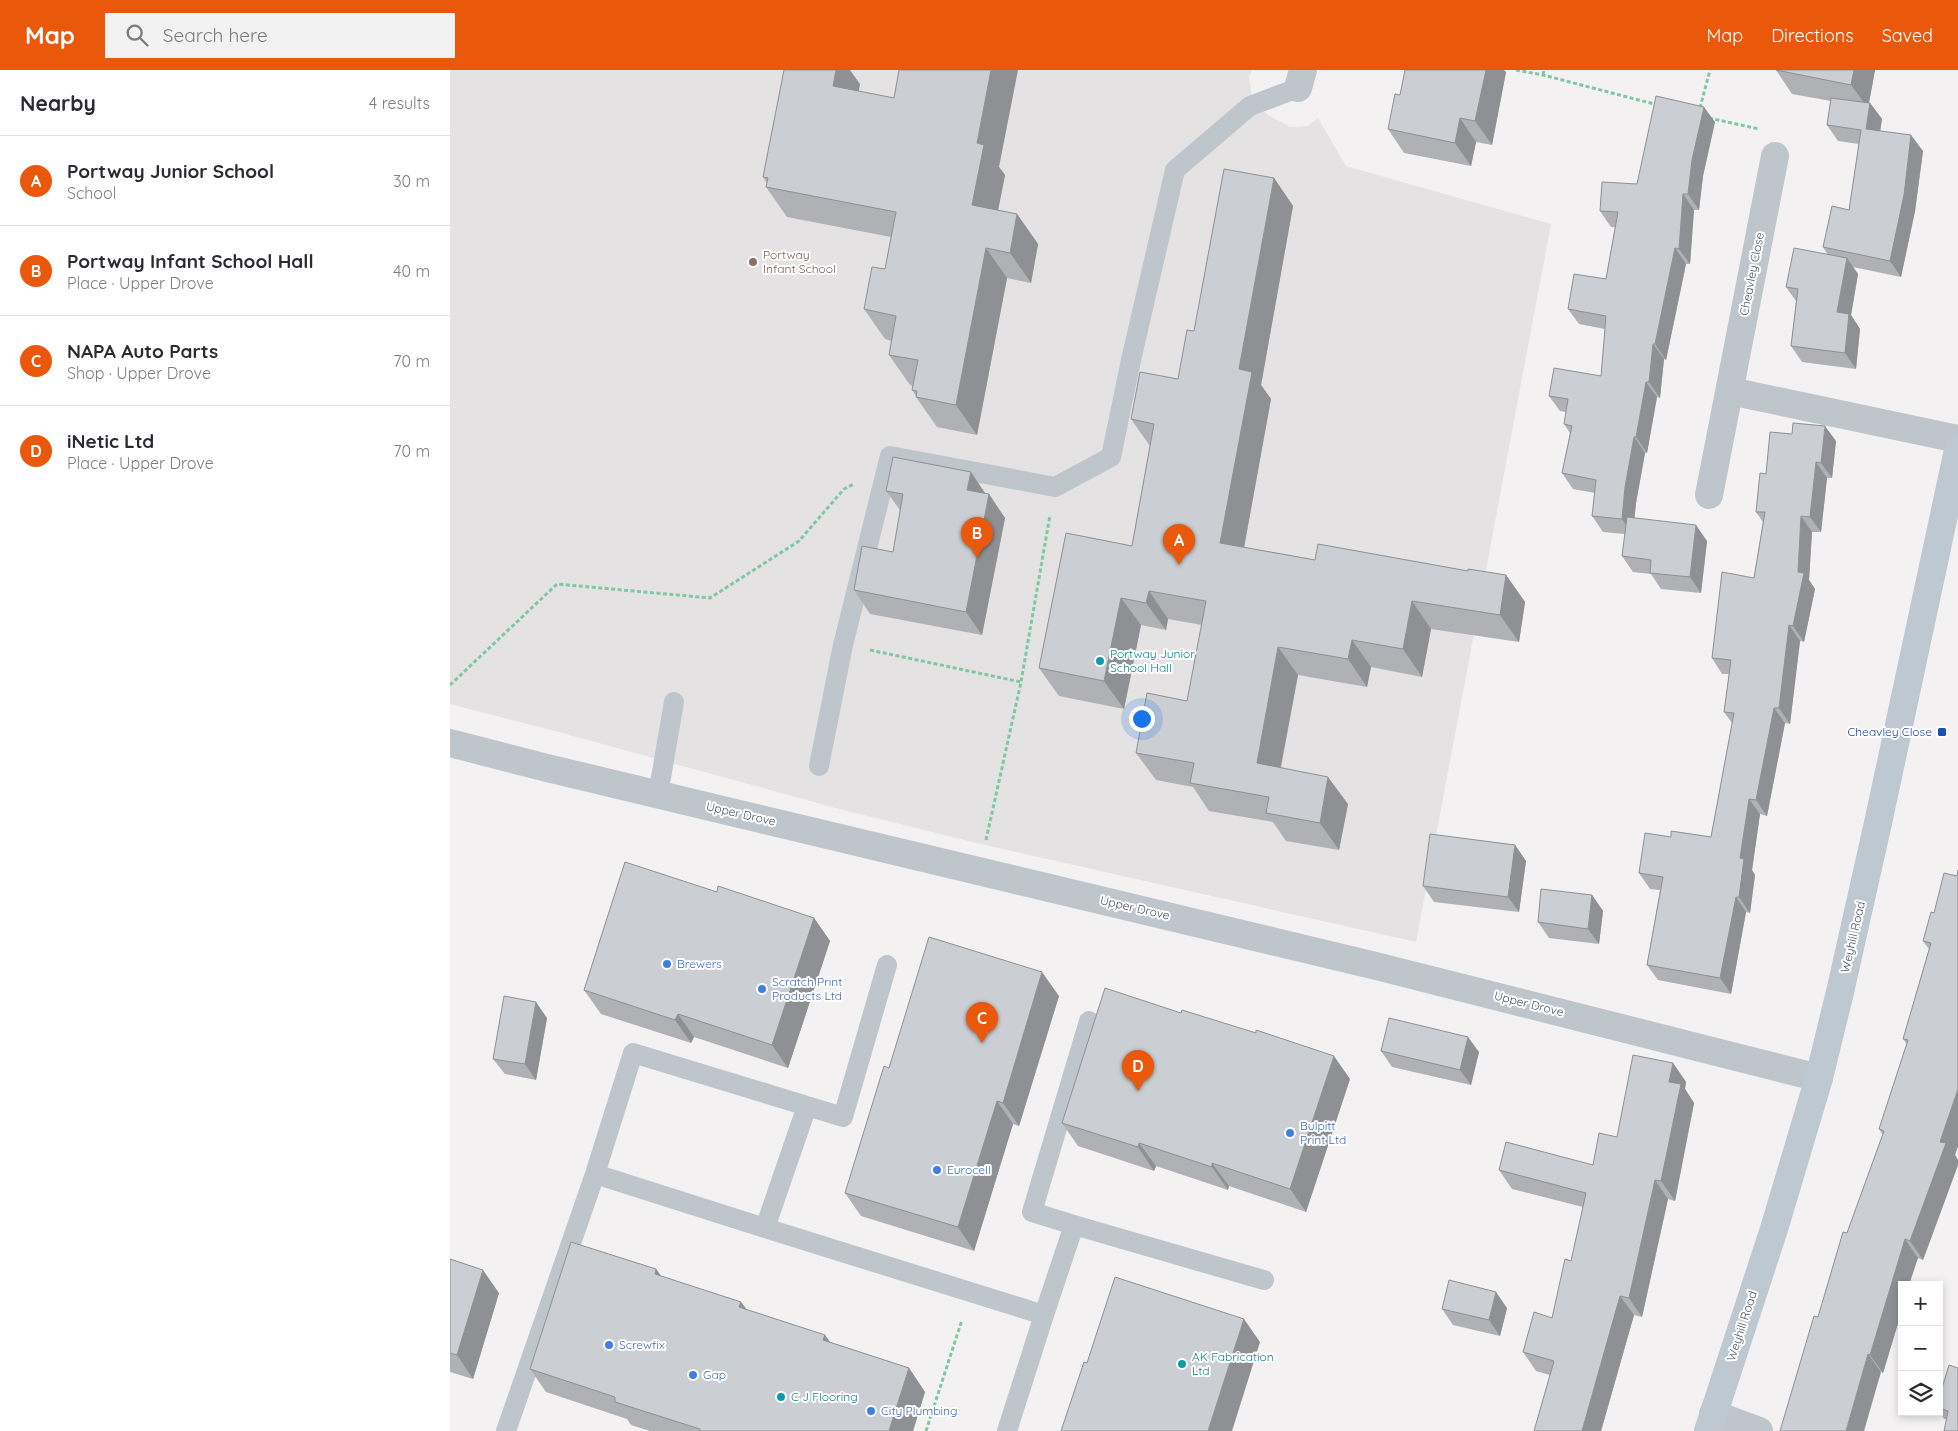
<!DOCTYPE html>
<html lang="en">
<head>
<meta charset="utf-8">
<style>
  :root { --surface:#fff; --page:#f2f2f3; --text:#2b2b33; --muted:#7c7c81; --line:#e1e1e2; --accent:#ea580c }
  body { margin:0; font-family:Quicksand,sans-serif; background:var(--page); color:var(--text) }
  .controls { position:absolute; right:15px; bottom:15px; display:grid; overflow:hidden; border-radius:0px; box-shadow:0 2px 8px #0003 }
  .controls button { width:45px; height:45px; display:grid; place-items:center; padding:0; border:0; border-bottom:1px solid var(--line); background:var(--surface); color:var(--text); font:25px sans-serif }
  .you { position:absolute; left:691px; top:648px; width:18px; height:18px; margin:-12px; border:4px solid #fff; border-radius:50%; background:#1a73e8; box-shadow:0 0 0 8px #1a73e833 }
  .badge { display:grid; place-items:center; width:32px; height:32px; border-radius:50%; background:var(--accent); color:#fff; font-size:16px; font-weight:700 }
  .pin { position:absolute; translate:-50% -41px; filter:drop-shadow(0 1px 2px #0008) }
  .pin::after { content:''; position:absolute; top:26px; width:18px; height:15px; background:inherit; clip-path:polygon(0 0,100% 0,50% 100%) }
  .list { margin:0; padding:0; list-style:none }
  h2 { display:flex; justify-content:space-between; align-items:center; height:65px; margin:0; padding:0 20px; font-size:21px }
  h2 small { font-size:16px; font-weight:400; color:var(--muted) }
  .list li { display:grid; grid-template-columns:32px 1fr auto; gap:15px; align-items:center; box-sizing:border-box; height:90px; padding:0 20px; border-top:1px solid var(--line) }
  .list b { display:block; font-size:19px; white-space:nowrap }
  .list p { margin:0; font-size:16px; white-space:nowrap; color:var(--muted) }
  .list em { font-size:16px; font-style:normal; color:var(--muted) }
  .icon { flex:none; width:28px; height:28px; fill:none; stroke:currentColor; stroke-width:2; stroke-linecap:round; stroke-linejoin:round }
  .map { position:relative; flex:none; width:1508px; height:1361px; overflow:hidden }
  header { display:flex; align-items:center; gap:30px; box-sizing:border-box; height:70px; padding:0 25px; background:var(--accent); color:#fff }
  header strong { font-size:24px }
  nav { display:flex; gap:28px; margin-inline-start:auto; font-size:18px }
  .search { width:350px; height:45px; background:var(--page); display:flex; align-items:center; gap:12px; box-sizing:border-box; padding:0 18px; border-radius:0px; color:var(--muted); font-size:19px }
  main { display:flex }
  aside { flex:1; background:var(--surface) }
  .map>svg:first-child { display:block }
  .education { fill:#e4e2e2 }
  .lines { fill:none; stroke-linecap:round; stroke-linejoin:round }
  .path { stroke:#7ec9a2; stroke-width:3; stroke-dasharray:4 2.5; stroke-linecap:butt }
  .lane { stroke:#bec6cc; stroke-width:20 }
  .street { stroke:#bec6cc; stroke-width:28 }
  .secondary { stroke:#bec8d1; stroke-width:28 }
  .wall { fill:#afb1b5 }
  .shaded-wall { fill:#8e9094 }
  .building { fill:#cbced3; stroke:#8e9094 }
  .education-dot { fill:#8d6e63; stroke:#fff; stroke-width:2 }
  .culture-dot { fill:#0f9aa8; stroke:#fff; stroke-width:2 }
  .transit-dot { fill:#1a4fb4; stroke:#fff; stroke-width:2 }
  .shop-dot { fill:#3f7fe0; stroke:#fff; stroke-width:2 }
  .labels { text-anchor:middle; stroke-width:4; stroke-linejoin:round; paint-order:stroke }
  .education-label { font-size:12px; fill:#785e54; stroke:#fff; text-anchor:start }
  .street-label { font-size:12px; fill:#4a555d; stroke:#fff }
  .culture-label { font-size:12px; fill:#0d838f; stroke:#fff; text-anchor:start }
  .transit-label { font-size:12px; fill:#164399; stroke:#fff; text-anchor:end }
  .shop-label { font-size:12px; fill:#366cbe; stroke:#fff; text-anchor:start }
</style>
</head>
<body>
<header>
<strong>Map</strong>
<div class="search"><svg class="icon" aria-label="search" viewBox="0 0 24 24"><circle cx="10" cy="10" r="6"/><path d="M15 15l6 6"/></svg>Search here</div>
<nav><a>Map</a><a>Directions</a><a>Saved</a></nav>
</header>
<main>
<aside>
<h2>Nearby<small>4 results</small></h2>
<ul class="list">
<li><span class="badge">A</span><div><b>Portway Junior School</b><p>School</p></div><em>30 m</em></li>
<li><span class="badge">B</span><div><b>Portway Infant School Hall</b><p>Place · Upper Drove</p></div><em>40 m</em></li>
<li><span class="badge">C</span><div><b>NAPA Auto Parts</b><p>Shop · Upper Drove</p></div><em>70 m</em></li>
<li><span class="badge">D</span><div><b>iNetic Ltd</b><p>Place · Upper Drove</p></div><em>70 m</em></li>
</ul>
</aside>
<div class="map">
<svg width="1508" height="1361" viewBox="0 0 1508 1361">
  <rect width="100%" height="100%" fill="#f3f1f1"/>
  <path class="education" d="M0 0H802L799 7 802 28 818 45 840 57 858 56 868 48 896 96 1101 154 966 872 535 775 393 740 105 661 0 634Z"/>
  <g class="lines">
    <path class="path" d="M1066 0 1093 5 1208 35
      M1093 5 1094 0
      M1250 38 1260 0
      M1259 48 1309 59
      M420 580 571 612
      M0 615 107 514 260 528 349 471 394 419 404 414
      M536 770 571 612 600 445
      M476 1361 512 1250"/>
    <path class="lane" d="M369 696 393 575 440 386 605 417 661 387 681 290 725 100 800 36 848 18
      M208 725 224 632
      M357 1036 393 1047 437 895
      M145 1104 315 1158
      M624 1155 582 1142 639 951
      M56 1361 145 1104 183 983 357 1036 315 1158 594 1245 624 1155 814 1210
      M557 1361 594 1245"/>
    <path class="street" d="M848 18 853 0
      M1280 321 1508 369
      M1259 425 1325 86
      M0 673 97 698 926 896 1369 1008
      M1263 1344 1309 1361"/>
    <path class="secondary" d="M1258 1361 1324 1159 1369 1008 1390 922 1428 753 1508 380"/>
  </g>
  <path class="wall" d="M1326 0H1425L1419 33H1420L1432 49 1430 61 1473 81 1465 141 1451 207 1403 197 1408 204 1401 245 1410 259 1406 299 1352 292 1341 276 1346 231 1336 217 1378 185 1373 177 1399 140 1409 74 1388 71 1377 55 1381 31 1342 24Z
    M1056 2 1042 75 1026 72 1021 96 954 83 938 59 950 25Z
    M410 14 408 21 549 97 555 105 548 140 567 144 588 174 581 213 557 208 527 365 487 357 466 327V326L462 320 463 316 460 315 439 285 441 271 435 269 414 239 435 199 441 167 337 147 316 117 317 113 313 107Z
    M1265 52 1253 106 1249 140H1244L1240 194H1236L1216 290 1214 289 1210 328 1207 327 1197 383H1195L1186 433 1184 448 1257 471 1251 523 1211 519 1201 504 1183 502 1172 486 1175 464 1153 462 1142 446 1145 423 1123 419 1112 403 1120 363 1114 354 1116 342 1110 341 1099 326 1151 306 1155 259 1129 254 1118 239 1156 209 1165 157H1161L1150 141 1187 114Z
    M824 108 843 136 811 315 821 329 794 477 865 490 1018 501 1056 505 1075 532 1069 572 981 559 972 607 921 597 917 617 848 605 831 698 898 734 889 780 836 771 823 752 759 741 743 717 706 710 686 683 737 631 752 555 718 549 716 560 691 555 674 639 609 626 589 598 682 476 700 376 681 349 728 309 744 261Z
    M1386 371 1382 408H1377L1371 462H1362L1359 510 1365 519 1354 572 1350 571 1340 654 1335 653 1317 746 1310 744 1302 800 1305 805 1300 843 1296 842 1281 924 1208 910 1197 895 1210 820 1200 819 1189 803 1221 767H1261L1282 653 1274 642 1279 604H1272L1262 588 1304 508 1313 452 1306 442 1316 404Z
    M436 421 536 424 555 448 532 565 420 544 404 520 443 482 450 440Z
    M1065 775 1076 791 1069 842 984 832 973 816Z
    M1508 800V1076L1505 1085 1508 1090V1095L1473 1190 1468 1188 1452 1215V1240L1433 1303 1431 1302 1368 1247 1397 1163 1433 1065 1429 1059 1457 974 1453 969 1479 879 1473 871 1484 843 1507 806Z
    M267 822 364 848 380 871 338 998 244 967 241 973 151 944 134 920Z
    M1142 825 1153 841 1149 874 1099 868 1088 852Z
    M609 926 569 1056 563 1054 524 1181 411 1146 395 1123 439 998Z
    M97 948 86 1010 55 1004 43 989Z
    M931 981 1029 982 1021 1015 942 997Z
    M1223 993 1236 1012 1235 1019 1244 1033 1225 1131 1218 1129 1192 1247 1184 1245 1151 1361H1084L1100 1305 1086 1301 1073 1282 1102 1248 1121 1191 1133 1137 1062 1119 1049 1100 1143 1095 1167 1067Z
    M900 1009 856 1142 779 1116 778 1120 706 1096 704 1101 628 1076 612 1053Z
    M0 1189 49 1223 23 1309 0 1302Z
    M206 1199 211 1206 291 1232 297 1240 375 1265 380 1272 459 1298 475 1322 463 1361H200L181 1355 177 1349 96 1322 80 1299Z
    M1057 1238 1050 1266 1003 1255 992 1239Z
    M1508 1298 1496 1349H1494L1489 1341V1328Z"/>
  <path class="shaded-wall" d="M386 0H400L410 14 404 46 383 16Z
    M541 0H568L549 97 555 105 543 166 522 135 527 73Z
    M1036 0H1054L1056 2 1042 75 1025 51Z
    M1404 0H1425L1418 38 1401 15Z
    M1420 33 1432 49 1428 75 1416 59Z
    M1254 37 1265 52 1253 106 1249 140 1238 124 1242 90Z
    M1010 48 1026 72 1021 96 1005 73Z
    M1461 65 1473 81 1465 141 1451 207 1440 191Z
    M824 108 843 136 811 315 821 329 790 500 770 473 789 299Z
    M1233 124 1244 140 1240 194 1229 179Z
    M567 144 588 174 581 213 560 183Z
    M536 178 557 208 527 365 506 335Z
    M1225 178 1236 194 1216 290 1205 274Z
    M1397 188 1408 204 1401 245 1410 259 1406 299 1395 283 1387 242Z
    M1203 274 1214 289 1210 328 1199 312Z
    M1196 312 1207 327 1197 383 1186 367Z
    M1375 356 1386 371 1382 408 1371 393Z
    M1184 367 1195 383 1186 433 1183 465 1172 449 1175 417Z
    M1366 392 1377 408 1371 462 1360 447Z
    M521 402 537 426 517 420Z
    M539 424 555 448 532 565 516 542Z
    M1351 446 1362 462 1359 510 1365 519 1354 572 1343 556 1348 502Z
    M1246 455 1257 471 1251 523 1240 507Z
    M1056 505 1075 532 1069 572 1050 545Z
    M699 521 718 549 716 560 696 533Z
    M671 528 691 555 674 639 654 611Z
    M962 531 981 559 972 607 953 579Z
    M1339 555 1350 571 1340 654 1329 638Z
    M902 570 921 597 917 617 898 589Z
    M828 577 848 605 826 721 807 693Z
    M1324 638 1335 653 1317 746 1306 730Z
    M878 707 898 734 889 780 870 753Z
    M1299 729 1310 744 1302 800 1305 805 1300 843 1289 827 1290 788Z
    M1065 775 1076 791 1069 842 1058 827Z
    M1142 825 1153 841 1149 874 1138 859Z
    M1286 827 1296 842 1281 924 1270 908Z
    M364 848 380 871 338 998 322 975Z
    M592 902 609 926 569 1056 553 1033Z
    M86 932 97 948 86 1010 75 994Z
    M228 944 244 967 241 973 225 950Z
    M1018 967 1029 982 1021 1015 1010 1000Z
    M884 986 900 1009 856 1142 840 1119Z
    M1223 993 1236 1012 1235 1019 1244 1033 1225 1131 1211 1111 1219 1012Z
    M1508 1019V1076L1505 1085 1508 1090V1095L1473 1190 1460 1171 1490 1072Z
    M547 1031 563 1054 524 1181 508 1157Z
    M689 1073 706 1096 704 1101 688 1077Z
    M762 1093 779 1116 778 1120 762 1097Z
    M1205 1110 1218 1129 1192 1247 1179 1228Z
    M1455 1169 1468 1188 1459 1215H1452V1240L1433 1303 1420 1285Z
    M206 1199 222 1222 205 1204Z
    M33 1200 49 1223 23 1309 7 1285Z
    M1046 1222 1057 1238 1050 1266 1039 1250Z
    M1170 1226 1184 1245 1151 1361H1132Z
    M291 1232 308 1255 289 1237Z
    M794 1249 810 1272 782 1361H758Z
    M375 1265 391 1288 373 1270Z
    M1418 1284 1431 1302 1414 1361H1396Z
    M459 1298 475 1322 463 1361H439Z"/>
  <path class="building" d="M334 0H386L383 16 444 28 449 0H541L527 73 534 75 522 135 567 144 560 183 536 178 506 335 466 327 467 321 462 320 468 290 439 285 446 246 414 239 422 197 435 199 446 142 316 117 318 108 313 107Z
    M955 0H1036L1025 51 1010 48 1005 73 938 59 945 24 950 25Z
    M1326 0H1404L1401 15Z
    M1206 26 1254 37 1242 90 1238 124H1233L1229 179 1225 178 1205 274H1203L1199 312H1196L1186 367H1184L1175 417 1172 449 1142 446 1146 410 1112 403 1122 356 1114 354 1118 329 1099 326 1104 298 1151 306 1156 246 1118 239 1124 204 1156 209 1168 142 1150 141 1152 112 1187 114Z
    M1381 28 1420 33 1416 59 1461 65 1454 125 1440 191 1373 177 1382 136 1399 140 1411 60 1377 55Z
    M774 99 824 108 789 299 802 302 770 473 865 490 868 474 1018 501V499L1056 505 1050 545 962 531 953 579 902 570 898 589 828 577 807 693 878 707 870 753 816 743 819 727 740 713 744 693 686 683 697 623 737 631 756 531 699 521 696 533 671 528 654 611 589 598 616 463 682 476 704 354 681 349 690 302 728 309 737 260 744 261Z
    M1344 178 1397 188 1387 242 1399 244 1395 283 1341 276 1348 219 1336 217Z
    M1343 353 1375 356 1371 393 1366 392 1360 447 1351 446 1348 502 1354 503 1343 556 1339 555 1329 638H1324L1306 730 1299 729 1290 788 1294 789 1289 827H1286L1270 908 1197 895 1213 807 1189 803 1195 763 1221 767V761L1261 767 1284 643 1274 642 1281 590 1262 588 1272 502 1304 508 1315 442H1306L1310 403 1316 404 1320 362 1342 364Z
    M443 387 521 402 517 420 539 424 516 542 404 520 412 476 443 482 453 424 436 421Z
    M1177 447 1246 455 1240 507 1200 503 1201 490 1172 486Z
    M980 764 1065 775 1058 827 973 816Z
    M175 792 267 822 268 816 364 848 322 975 228 944 225 950 134 920Z
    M1508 800V1019L1490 1072 1496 1073 1460 1171 1455 1169 1420 1285 1418 1284 1396 1361H1330L1364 1246 1368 1247 1393 1162 1397 1163 1434 1061 1429 1059 1458 970 1453 969 1481 873 1473 871 1481 842 1484 843 1494 803 1507 806Z
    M1091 819 1142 825 1138 859 1088 852Z
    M479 867 592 902 553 1033 547 1031 508 1157 395 1123 434 996 439 998Z
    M655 918 731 943 732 940 806 963V960L884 986 840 1119 762 1093V1097L689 1073 688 1077 612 1053Z
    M54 926 86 932 75 994 43 989Z
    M939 948 1018 967 1010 1000 931 981Z
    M1183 985 1223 993 1219 1012 1231 1014 1211 1111 1205 1110 1179 1228 1170 1226 1132 1361H1084L1104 1291 1073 1282 1084 1242 1102 1248 1115 1189 1121 1191 1136 1123 1049 1100 1056 1072 1143 1095 1149 1063 1167 1067Z
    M121 1172 206 1199 205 1204 291 1232 289 1237 375 1265 373 1270 459 1298 439 1361H250V1359L165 1332V1327L80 1299Z
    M0 1189 33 1200 7 1285 0 1283Z
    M665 1207 794 1249 758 1361H611L634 1292 637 1293Z
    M999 1210 1046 1222 1039 1250 992 1239Z
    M1499 1295 1508 1298V1361H1494L1498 1341 1489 1338V1328Z"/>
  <circle class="education-dot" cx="303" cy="192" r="5"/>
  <g class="culture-dot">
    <circle cx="650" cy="591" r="5"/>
    <circle cx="732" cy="1294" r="5"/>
    <circle cx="331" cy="1327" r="5"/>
  </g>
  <rect class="transit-dot" x="1487" y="657" width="10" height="10" rx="2.5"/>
  <g class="shop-dot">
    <circle cx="217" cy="894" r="5"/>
    <circle cx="312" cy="919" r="5"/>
    <circle cx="840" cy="1063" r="5"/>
    <circle cx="487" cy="1100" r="5"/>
    <circle cx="159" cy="1275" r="5"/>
    <circle cx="243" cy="1305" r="5"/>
    <circle cx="421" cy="1341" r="5"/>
  </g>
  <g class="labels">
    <g class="education-label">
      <text x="313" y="189">Portway<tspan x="313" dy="14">Infant School</tspan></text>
    </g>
    <g class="street-label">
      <text transform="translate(1302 204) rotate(-79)" y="4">Cheavley Close</text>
      <text transform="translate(291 744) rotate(13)" y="4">Upper Drove</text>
      <text transform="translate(685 838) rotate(13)" y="4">Upper Drove</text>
      <text transform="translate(1403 867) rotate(-77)" y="4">Weyhill Road</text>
      <text transform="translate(1079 934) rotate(14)" y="4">Upper Drove</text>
      <text transform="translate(1292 1256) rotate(-72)" y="4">Weyhill Road</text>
    </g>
    <g class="culture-label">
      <text x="660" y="588">Portway Junior<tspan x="660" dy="14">School Hall</tspan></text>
      <text x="742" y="1291">AK Fabrication<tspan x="742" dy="14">Ltd</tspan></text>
      <text x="341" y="1331">C J Flooring</text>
    </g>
    <g class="transit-label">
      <text x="1482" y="666">Cheavley Close</text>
    </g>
    <g class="shop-label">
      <text x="227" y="898">Brewers</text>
      <text x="322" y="916">Scratch Print<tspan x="322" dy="14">Products Ltd</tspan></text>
      <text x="850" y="1060">Bulpitt<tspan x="850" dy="14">Print Ltd</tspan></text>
      <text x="497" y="1104">Eurocell</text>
      <text x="169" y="1279">Screwfix</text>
      <text x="253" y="1309">Gap</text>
      <text x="431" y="1345">City Plumbing</text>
    </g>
  </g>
</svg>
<div class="controls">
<button>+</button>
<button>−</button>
<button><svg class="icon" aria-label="layers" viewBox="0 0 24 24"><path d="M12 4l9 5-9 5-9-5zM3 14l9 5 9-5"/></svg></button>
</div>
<div class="you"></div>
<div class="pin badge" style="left:729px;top:495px">A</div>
<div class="pin badge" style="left:527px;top:488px">B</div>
<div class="pin badge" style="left:532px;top:973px">C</div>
<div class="pin badge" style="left:688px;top:1021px">D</div>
</div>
</main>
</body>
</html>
